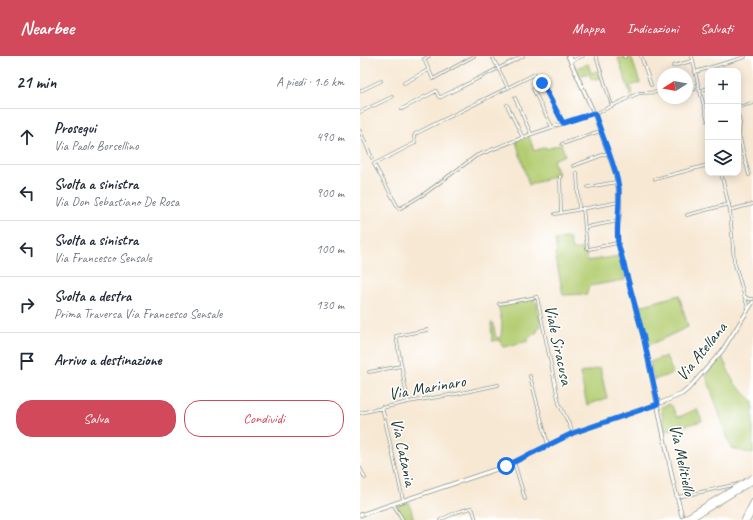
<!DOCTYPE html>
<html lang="it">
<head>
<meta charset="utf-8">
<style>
  :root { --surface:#fff; --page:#f2f2f3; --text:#1f2937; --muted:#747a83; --line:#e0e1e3; --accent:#d1495b }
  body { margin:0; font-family:Caveat,sans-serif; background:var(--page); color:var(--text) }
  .controls { position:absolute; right:12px; top:12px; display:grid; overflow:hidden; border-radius:8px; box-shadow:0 2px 10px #0003 }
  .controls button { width:36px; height:36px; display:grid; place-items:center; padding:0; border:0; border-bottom:1px solid var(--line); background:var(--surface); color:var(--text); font:20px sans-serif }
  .compass { position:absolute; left:297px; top:12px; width:36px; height:36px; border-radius:50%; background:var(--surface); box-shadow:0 2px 10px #0003; rotate:259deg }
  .stop { position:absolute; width:12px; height:12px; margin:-9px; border:3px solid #1a73e8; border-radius:50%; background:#fff }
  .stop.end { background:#1a73e8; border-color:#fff; box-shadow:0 1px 4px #0008 }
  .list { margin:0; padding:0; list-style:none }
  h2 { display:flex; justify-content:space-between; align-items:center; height:52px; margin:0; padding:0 16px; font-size:17px }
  h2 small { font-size:13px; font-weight:400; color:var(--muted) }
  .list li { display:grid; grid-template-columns:26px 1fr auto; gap:12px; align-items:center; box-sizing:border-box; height:56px; padding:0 16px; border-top:1px solid var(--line) }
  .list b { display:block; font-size:15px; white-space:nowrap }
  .list p { margin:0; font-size:13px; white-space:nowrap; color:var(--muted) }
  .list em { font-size:13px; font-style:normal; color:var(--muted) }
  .actions { display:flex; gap:8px; padding:12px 16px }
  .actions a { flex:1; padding:9px 0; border:1px solid var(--accent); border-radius:16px; text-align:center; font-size:14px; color:var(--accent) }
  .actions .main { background:var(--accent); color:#fff }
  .icon { flex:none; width:22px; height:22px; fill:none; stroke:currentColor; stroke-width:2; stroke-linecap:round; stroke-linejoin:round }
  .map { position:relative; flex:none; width:393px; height:464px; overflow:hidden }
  header { display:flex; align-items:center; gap:24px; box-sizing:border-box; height:56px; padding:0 20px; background:var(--accent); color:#fff }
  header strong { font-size:19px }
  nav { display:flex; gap:22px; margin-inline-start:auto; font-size:14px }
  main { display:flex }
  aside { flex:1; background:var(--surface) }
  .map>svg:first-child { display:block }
  .green { fill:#b4cd72; stroke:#6a8553 }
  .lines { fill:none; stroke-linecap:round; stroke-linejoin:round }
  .street-casing { stroke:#8b9284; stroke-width:3.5 }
  .secondary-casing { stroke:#8b9284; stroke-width:4.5 }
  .highway-casing { stroke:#8b9284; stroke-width:6 }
  .street { stroke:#fff; stroke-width:2 }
  .secondary { stroke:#fff; stroke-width:3 }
  .highway { stroke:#fff; stroke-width:4.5 }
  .highway-bridge-casing { stroke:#8b9284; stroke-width:6; stroke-linecap:butt }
  .highway-bridge { stroke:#fff; stroke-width:4.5 }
  .route { stroke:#1a73e8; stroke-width:5 }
  .labels { text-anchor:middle; stroke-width:3; stroke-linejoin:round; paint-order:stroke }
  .street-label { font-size:17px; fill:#1f3d34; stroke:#fff }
</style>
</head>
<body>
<header>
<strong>Nearbee</strong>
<nav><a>Mappa</a><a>Indicazioni</a><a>Salvati</a></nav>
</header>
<main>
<aside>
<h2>21 min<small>A piedi · 1.6 km</small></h2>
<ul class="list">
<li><svg class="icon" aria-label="ahead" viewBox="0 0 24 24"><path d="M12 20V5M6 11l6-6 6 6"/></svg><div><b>Prosegui</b><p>Via Paolo Borsellino</p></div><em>490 m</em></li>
<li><svg class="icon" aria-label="left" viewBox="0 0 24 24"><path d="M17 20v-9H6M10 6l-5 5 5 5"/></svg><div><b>Svolta a sinistra</b><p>Via Don Sebastiano De Rosa</p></div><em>900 m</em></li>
<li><svg class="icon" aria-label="left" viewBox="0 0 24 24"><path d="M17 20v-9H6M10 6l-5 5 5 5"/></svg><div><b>Svolta a sinistra</b><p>Via Francesco Sensale</p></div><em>100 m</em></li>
<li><svg class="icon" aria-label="right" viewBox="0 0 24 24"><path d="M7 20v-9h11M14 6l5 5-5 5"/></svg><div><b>Svolta a destra</b><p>Prima Traversa Via Francesco Sensale</p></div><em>130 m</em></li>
<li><svg class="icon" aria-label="arrive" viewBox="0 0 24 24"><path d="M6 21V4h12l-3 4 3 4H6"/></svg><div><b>Arrivo a destinazione</b></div></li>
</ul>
<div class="actions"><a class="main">Salva</a><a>Condividi</a></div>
</aside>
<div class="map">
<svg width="393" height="464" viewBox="0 0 393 464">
  <rect width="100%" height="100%" fill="#fff"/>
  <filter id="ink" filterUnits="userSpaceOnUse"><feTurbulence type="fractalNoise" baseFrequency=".025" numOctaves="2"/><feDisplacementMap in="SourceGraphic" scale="8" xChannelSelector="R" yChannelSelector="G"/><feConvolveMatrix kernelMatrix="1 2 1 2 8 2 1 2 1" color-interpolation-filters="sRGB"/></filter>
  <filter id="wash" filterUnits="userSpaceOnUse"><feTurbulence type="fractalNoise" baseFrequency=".012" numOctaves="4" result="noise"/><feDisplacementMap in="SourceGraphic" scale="16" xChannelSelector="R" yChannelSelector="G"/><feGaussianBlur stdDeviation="0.9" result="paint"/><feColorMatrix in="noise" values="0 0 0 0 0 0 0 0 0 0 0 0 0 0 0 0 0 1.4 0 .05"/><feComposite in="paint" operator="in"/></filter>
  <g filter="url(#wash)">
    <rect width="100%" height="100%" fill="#f7e8d3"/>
    <path class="green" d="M265 0H271L280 27 270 30 273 39 271 40 258 2 263 1 265 3H266Z
      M228 8 231 17 238 15 241 22 231 24 229 17 219 20 216 12Z
      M169 80 174 95 186 91 187 93 201 88 205 99 193 104 198 119 169 129 156 85Z
      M209 181 212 194 225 192 227 205 259 200 265 224 229 230 227 238 203 239 195 197H197L195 184Z
      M319 239 328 271 287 290 277 251Z
      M173 243 177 247 181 270 178 273 177 276 168 282V285L144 291 142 290 140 284 132 285 131 267H133L136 282 141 281 142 267 138 249Z
      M306 300 313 317 294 324 290 306Z
      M360 301H362L374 327 393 345V398L371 392 346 319Z
      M240 312 247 342 227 349 220 317Z
      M309 348 312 350 316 360 319 361 337 353 342 365 305 375 301 351Z
      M49 446 54 464H44L36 450Z"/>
  </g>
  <g filter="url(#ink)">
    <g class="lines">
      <g class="street-casing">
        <path id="street" d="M69 0 64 3 73 23 114 0
          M132 0 148 32
          M210 0 212 4
          M236 0 252 50
          M264 0 265 1
          M281 0 291 29
          M332 0 337 24 348 65
          M211 5 223 0
          M313 10 332 5
          M335 16 385 1
          M175 18 55 78 54 81 55 87 14 108 39 153 64 138 116 100 169 79 234 57
          M44 27 68 14
          M182 27 203 67
          M173 33 192 71
          M0 35 21 25
          M327 35 339 32
          M340 35 348 32
          M155 42 171 78
          M147 49 163 82
          M378 51 393 47
          M42 53 76 35 79 41H81L163 0
          M0 56 32 41
          M235 58 279 37 303 36
          M378 59 380 67 379 79 389 119
          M0 75 12 102
          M202 88 240 75
          M213 110 248 97
          M217 117 219 153
          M361 117 370 154 374 205 388 252
          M200 120 201 156
          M295 123 348 109
          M228 131 257 126
          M223 152 227 192
          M370 154 393 148
          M195 158 259 146
          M327 159 369 148
          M227 171 258 165
          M229 193 257 187
          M384 240 389 243H393
          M139 248 177 241 199 347 213 377
          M9 316 41 310
          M170 320 188 389
          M48 346 36 280 67 274
          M22 351 43 444
          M0 357 48 346 96 338 138 329
          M154 406 165 443
          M0 412 5 422
          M318 441 378 428
          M33 448 43 464
          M80 464 97 456 111 452 113 454 116 464"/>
      </g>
      <g class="secondary-casing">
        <path id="secondary" d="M208 0 234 57 255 116 258 131 260 155 257 173 258 187 283 279 313 425 323 464
          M0 459 146 410 213 377 298 348 322 338 329 332 362 295 393 246"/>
      </g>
      <g class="highway-casing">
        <path id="highway" d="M384 464 393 446
          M388 464 393 453"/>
      </g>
      <use href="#street" class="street"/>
      <use href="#secondary" class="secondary"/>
      <use href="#highway" class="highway"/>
      <g class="highway-bridge-casing">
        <path id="highway-bridge" d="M322 464 393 421
          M329 464 393 425"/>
      </g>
      <use href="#highway-bridge" class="highway-bridge"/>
    </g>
  </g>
  <g class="lines" filter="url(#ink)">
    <path class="route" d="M146 410 213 377 298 348 283 279 258 187C256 169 260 150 259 132 256 110 242 80 235 58L234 57 203 67 182 27"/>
  </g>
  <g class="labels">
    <g class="street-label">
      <text transform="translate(199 289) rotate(78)" y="6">Viale Siracusa</text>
      <text transform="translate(341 295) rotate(-51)" y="6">Via Atellana</text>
      <text transform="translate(67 331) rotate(-10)" y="6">Via Marinaro</text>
      <text transform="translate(44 396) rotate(78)" y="6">Via Catania</text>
      <text transform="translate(323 404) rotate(78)" y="6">Via Melitiello</text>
    </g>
  </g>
</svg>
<div class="controls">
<button>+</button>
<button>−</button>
<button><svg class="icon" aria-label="layers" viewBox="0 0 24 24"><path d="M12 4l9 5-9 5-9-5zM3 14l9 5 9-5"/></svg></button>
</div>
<svg class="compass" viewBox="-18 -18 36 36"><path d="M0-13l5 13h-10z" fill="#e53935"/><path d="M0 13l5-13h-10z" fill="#747a83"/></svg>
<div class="stop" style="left:146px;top:410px"></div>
<div class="stop end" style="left:182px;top:27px"></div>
</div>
</main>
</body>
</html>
